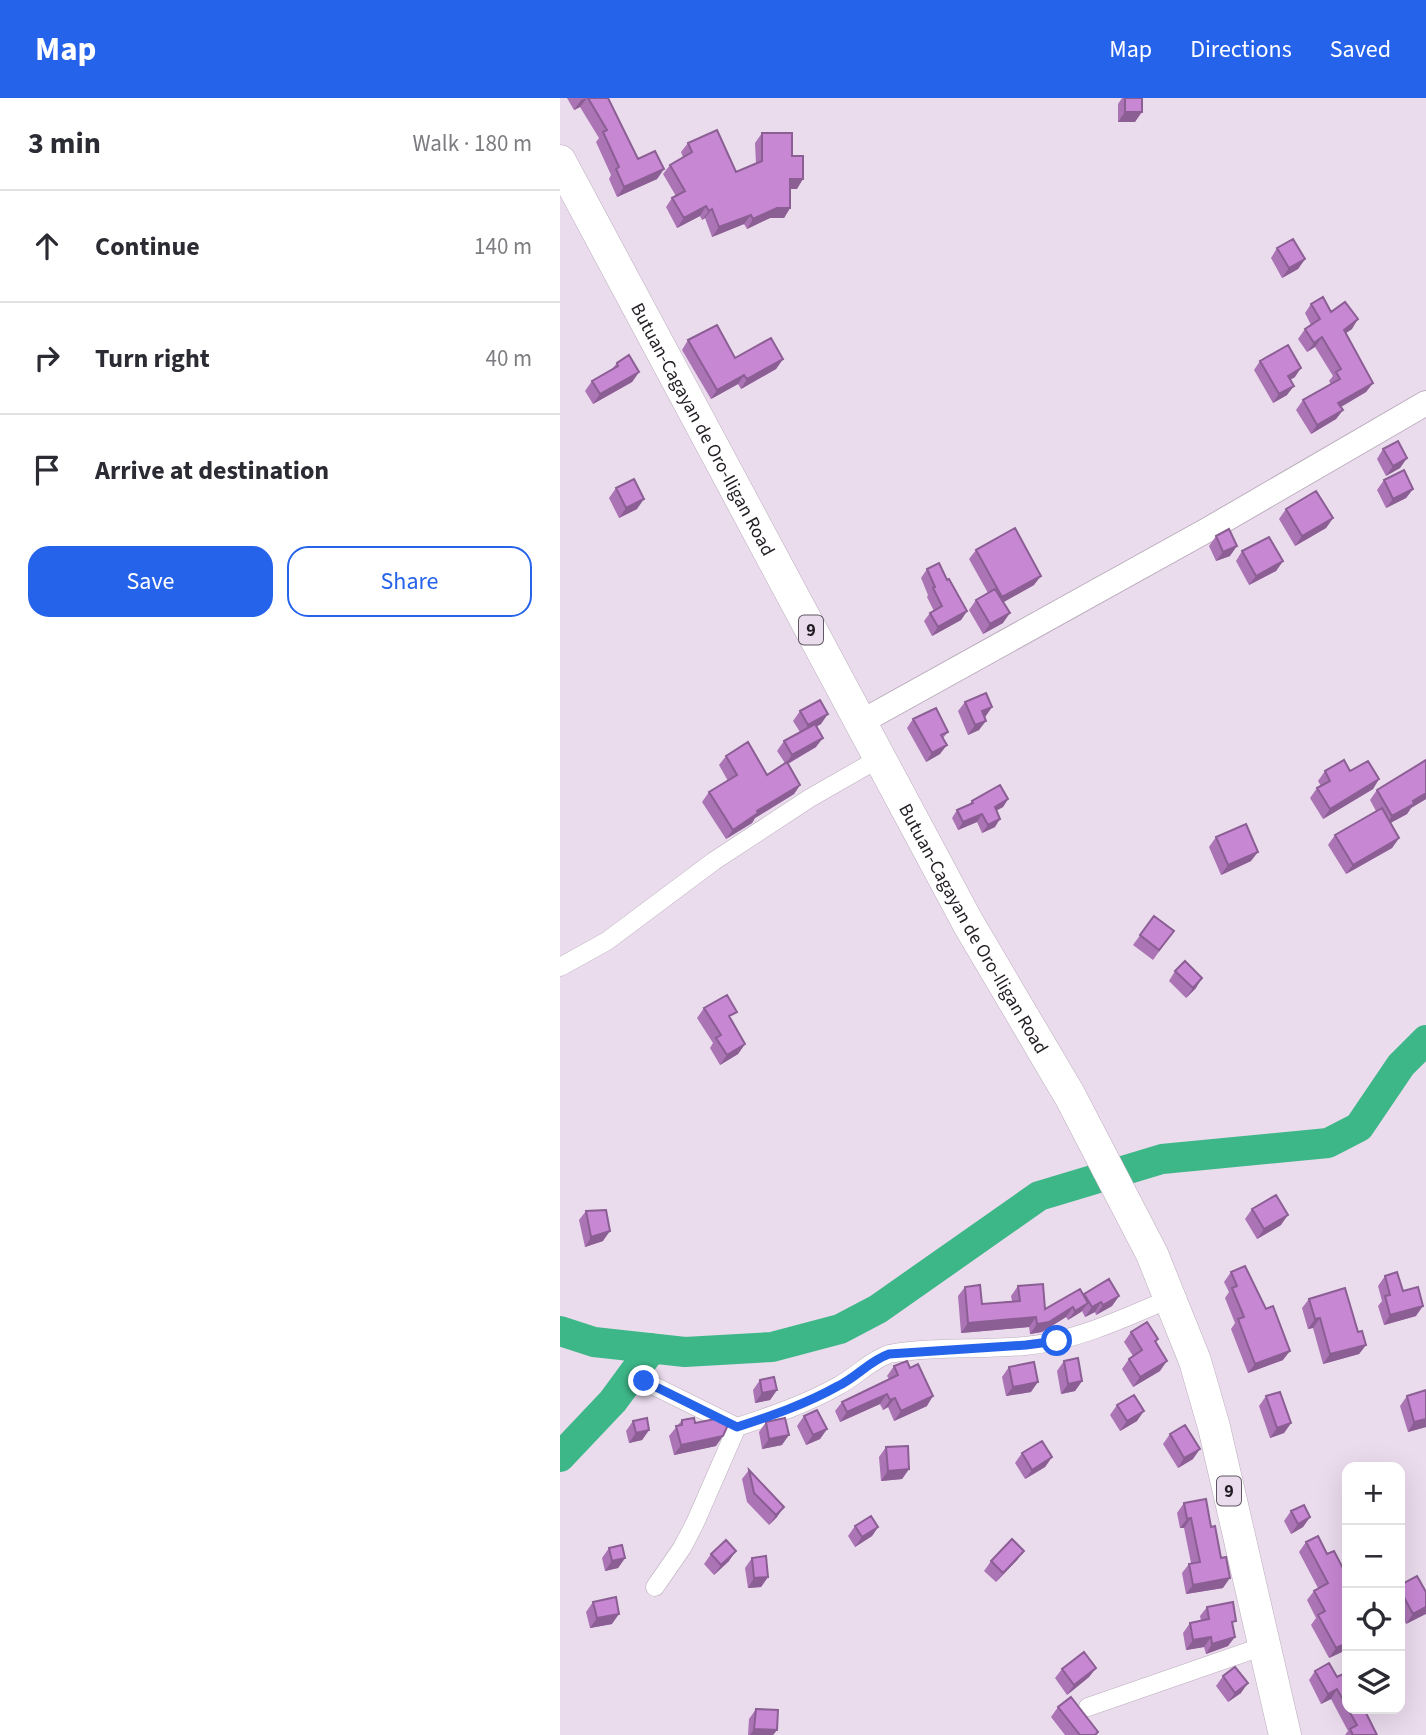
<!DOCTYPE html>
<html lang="en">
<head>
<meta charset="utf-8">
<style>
  :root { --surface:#fff; --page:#f2f2f3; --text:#2b2b33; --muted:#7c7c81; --line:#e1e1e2; --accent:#2563eb }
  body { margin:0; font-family:"Source Sans 3",sans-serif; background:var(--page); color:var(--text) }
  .controls { position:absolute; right:21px; bottom:21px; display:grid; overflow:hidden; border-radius:14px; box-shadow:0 7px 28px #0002 }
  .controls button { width:63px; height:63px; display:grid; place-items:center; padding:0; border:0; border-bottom:2px solid var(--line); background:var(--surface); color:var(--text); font:35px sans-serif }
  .stop { position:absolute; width:21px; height:21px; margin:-16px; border:5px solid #2563eb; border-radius:50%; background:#fff }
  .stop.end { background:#2563eb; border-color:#fff; box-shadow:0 2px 7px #0008 }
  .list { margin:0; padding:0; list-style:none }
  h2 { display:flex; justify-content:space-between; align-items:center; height:91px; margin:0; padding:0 28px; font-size:30px }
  h2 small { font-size:23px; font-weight:400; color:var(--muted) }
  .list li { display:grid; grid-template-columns:46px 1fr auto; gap:21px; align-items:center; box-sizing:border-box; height:112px; padding:0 28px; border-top:2px solid var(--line) }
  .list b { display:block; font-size:26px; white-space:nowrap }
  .list em { font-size:23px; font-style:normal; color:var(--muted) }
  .actions { display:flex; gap:14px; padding:21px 28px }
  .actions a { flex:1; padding:16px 0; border:2px solid var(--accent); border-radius:21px; text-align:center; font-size:24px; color:var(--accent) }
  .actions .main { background:var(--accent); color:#fff }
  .icon { flex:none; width:38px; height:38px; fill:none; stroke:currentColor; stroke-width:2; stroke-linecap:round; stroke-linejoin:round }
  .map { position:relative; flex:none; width:866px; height:1637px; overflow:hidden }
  header { display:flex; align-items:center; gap:42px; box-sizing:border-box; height:98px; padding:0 35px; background:var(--accent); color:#fff }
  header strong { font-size:33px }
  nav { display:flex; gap:38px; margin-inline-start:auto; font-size:24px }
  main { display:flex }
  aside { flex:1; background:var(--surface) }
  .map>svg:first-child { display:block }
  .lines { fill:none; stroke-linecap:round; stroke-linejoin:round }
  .river { stroke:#3eb788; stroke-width:30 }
  .street-casing { stroke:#bbadbd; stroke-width:19 }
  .secondary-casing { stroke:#bbadbd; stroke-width:26 }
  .highway-casing { stroke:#bbadbd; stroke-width:33 }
  .street { stroke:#fff; stroke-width:18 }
  .secondary { stroke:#fff; stroke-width:24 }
  .highway { stroke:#fff; stroke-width:32 }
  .wall { fill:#ab74b5 }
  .shaded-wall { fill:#8b5e94 }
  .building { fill:#c787d3; stroke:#8b5e94; stroke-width:2 }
  .route { stroke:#2563eb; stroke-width:9 }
  .labels { text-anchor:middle; stroke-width:7; stroke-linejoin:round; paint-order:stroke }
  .shield { fill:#eadbed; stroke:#5e5660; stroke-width:2 }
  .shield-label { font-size:18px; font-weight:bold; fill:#221d23 }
  .street-label { font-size:19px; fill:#221d23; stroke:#eadbed }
</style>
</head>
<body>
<header>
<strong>Map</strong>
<nav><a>Map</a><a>Directions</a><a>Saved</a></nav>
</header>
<main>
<aside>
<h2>3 min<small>Walk · 180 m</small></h2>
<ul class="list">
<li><svg class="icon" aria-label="ahead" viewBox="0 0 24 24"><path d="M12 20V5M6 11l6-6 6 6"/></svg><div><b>Continue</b></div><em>140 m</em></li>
<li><svg class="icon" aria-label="right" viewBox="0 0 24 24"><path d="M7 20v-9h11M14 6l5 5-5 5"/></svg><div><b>Turn right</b></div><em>40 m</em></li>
<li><svg class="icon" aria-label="arrive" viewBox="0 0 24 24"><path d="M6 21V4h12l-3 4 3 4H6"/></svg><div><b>Arrive at destination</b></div></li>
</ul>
<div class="actions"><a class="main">Save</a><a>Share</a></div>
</aside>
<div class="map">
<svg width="866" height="1637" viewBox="0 0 866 1637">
  <rect width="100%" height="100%" fill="#eadbed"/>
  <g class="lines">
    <path class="river" d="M0 1233 34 1244 125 1254 212 1249 280 1231 318 1211 479 1098 602 1061 768 1045 799 1029 841 967 866 942
      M0 1359 53 1303 92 1250"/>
    <g class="street-casing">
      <path id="street" d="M0 869 47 843 154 763 250 700 320 660
        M84 1283 177 1329
        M95 1489 122 1450 135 1425 177 1329C211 1318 246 1306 278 1288 296 1279 309 1263 329 1256 373 1248 420 1252 465 1248 515 1243 563 1221 609 1201
        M528 1609 704 1548"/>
    </g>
    <g class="secondary-casing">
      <path id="secondary" d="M301 624 649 431 866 305"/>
    </g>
    <g class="highway-casing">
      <g id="highway">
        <path id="s1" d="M0 63 408 825 510 998 592 1156 635 1263 654 1329 725 1637"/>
      </g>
    </g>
    <use href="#street" class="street"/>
    <use href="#secondary" class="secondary"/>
    <use href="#highway" class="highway"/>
  </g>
  <path class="wall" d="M7 0H48L78 61 104 71 97 81 57 99 49 81 51 77 36 44 39 40 20 9 14 12Z
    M562 0H582L575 24H558V6Z
    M202 35 232 58 237 91H230V110L224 120H210L187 131 184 126 152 139 145 120 142 122 140 118 117 130 106 109 112 100 116 98 103 76 110 67 123 59 121 54 128 45 176 74 196 66 195 45Z
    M717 150 745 161 738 171 722 180 711 160Z
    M751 206 771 214 792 231 786 235 813 285 806 294 781 309 783 312 776 321 751 336 736 312 743 302 771 286 769 283 773 278 755 249 747 254 738 241 745 231 751 227 745 215Z
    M128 242 175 260 223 261 216 271 181 291 178 286 151 301 122 252Z
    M700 263 735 279 730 282 727 297 713 305 694 272Z
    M57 265 79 274 72 284 33 306 25 293 32 283 52 271Z
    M823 351 847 360 840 370 826 378 817 361Z
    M824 382 853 391 846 400 826 410 817 392Z
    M56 390 77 411 59 420 49 400Z
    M726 411 773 420 766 430 735 448 719 421Z
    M656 438 670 458 656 463 649 448Z
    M416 452 474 487 443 504V525L423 536 409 512 416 502 428 495 409 461Z
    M682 453 723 463 716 473 689 487 676 463Z
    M367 471 407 513 401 522 372 538 364 523 370 515 374 513 367 499 368 497 361 480Z
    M405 604 432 609 425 619 419 632 408 637 398 613Z
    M240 613 261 626 257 628 256 649 228 666 240 687 234 696 195 720 192 725 166 741 142 704 149 694 168 683 159 667 166 658 207 677 225 665 217 653 224 643 240 634 233 623Z
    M353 621 388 634 383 640 380 656 366 664 347 630Z
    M866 662V701L851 710 847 716 830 725 839 740 832 750 786 776 768 747 775 737 816 713 810 702 817 692Z
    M765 673H790L819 681 813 691 763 721 750 700 757 690 761 688 758 683Z
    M448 701 443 709 436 712 435 729 422 735 417 724 398 732 392 720 397 712 409 707 412 703Z
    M656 739 691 763 661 777 649 749Z
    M594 818 614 833 593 862 573 847Z
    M615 873 636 890 626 900 609 883Z
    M144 910 171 922 185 946 178 956 160 967 150 950 153 945 137 920Z
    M692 1111 721 1127 697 1141 685 1121Z
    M26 1113 43 1143 25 1149 19 1122Z
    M671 1174 723 1262 688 1275 671 1231 675 1225 665 1200 669 1194 664 1184Z
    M825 1178 843 1193 856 1218 824 1227 818 1208 822 1203 818 1188Z
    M458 1188 485 1211 523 1197 524 1196 559 1198 552 1208 536 1217 535 1214 525 1219 522 1213 508 1222 506 1219 482 1234 470 1236 469 1229 401 1235 398 1198 405 1189 422 1206 452 1203 451 1198Z
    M749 1201 806 1247 799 1256 763 1266 753 1230 748 1231 742 1210Z
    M571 1234 598 1241 596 1245 600 1273 573 1289 562 1271 569 1261 573 1258 564 1244Z
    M504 1263 522 1283 515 1293 501 1296 497 1273Z
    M334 1268 367 1308 334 1323 328 1309 323 1312 320 1306 280 1324 275 1313 282 1304 329 1281 327 1278Z
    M449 1269 471 1294 446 1298 442 1279Z
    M200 1282 217 1292 210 1302 195 1305 193 1292Z
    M866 1292V1329L848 1334 840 1308 847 1298Z
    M706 1298 731 1325 724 1335 710 1340 699 1308Z
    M557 1307 577 1323 560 1333 550 1317Z
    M244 1318 267 1331 260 1341 246 1347 237 1328Z
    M122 1322 135 1325 156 1348 114 1357 109 1338Z
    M73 1323 89 1332 82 1342 69 1345 66 1333Z
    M206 1324 222 1347 202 1351 199 1334Z
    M610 1336 633 1361 618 1370 603 1346Z
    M326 1349 349 1371 342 1381 321 1383 319 1359Z
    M462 1355 492 1359 485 1369 465 1381 455 1365Z
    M189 1372 217 1419 209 1427 187 1404 182 1381Z
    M624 1405 663 1490 626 1496 622 1475 629 1466 631 1465 624 1430H620L617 1415Z
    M731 1413 750 1419 743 1429 731 1436 724 1423Z
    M295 1428 318 1429 312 1438 295 1449 288 1438Z
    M746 1444 767 1456 787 1478V1558L784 1553 769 1560 751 1527 756 1520 747 1502 754 1493 758 1490 739 1454Z
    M49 1450 65 1460 58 1470 45 1473 42 1460Z
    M464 1453 457 1462 436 1484 424 1473 431 1463Z
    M151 1456 169 1463 154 1477 144 1466Z
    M192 1460 208 1479 201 1489 188 1490 185 1470Z
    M840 1487 866 1494V1515L846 1526 840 1515Z
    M33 1504 52 1526 30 1530 26 1514Z
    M647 1509 673 1528 668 1548 646 1556 644 1549 626 1552 623 1535 630 1525 641 1523 640 1518Z
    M536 1570 529 1579 507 1597 495 1580 502 1571Z
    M755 1573 777 1579 787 1574V1611H804L817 1637H785L788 1633 771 1601 761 1606 749 1582Z
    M663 1578 681 1595 668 1604 656 1588Z
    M498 1609 536 1637H505L491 1619Z
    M196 1611 217 1632 213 1637H188L189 1621Z"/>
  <path class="shaded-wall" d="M27 0 20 9 14 12 21 2Z
    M565 14H582L575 24H558Z
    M104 71 97 81 57 99 64 89Z
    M230 81H243L237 91H223Z
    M146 108 140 118 117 130 124 120Z
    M217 110H230L224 120H210L187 131 193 121Z
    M152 111 145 120 142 122 149 113Z
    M191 117 184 126 152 139 159 129Z
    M745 161 738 171 722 180 729 170Z
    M798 221 792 231 777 241 784 232Z
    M762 239 755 249 747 254 754 245Z
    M223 261 216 271 181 291 187 281Z
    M741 270 735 279 721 287 728 278Z
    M79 274 72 284 33 306 40 296Z
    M184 277 178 286 151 301 157 292Z
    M813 285 806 294 772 314 778 305Z
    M734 288 727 297 713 305 719 296Z
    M783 312 776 321 751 336 757 327Z
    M847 360 840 370 826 378 833 368Z
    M853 391 846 400 826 410 833 401Z
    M84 401 77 411 59 420 66 410Z
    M773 420 766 430 735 448 742 438Z
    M677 448 670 458 656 463 663 454Z
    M723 463 716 473 689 487 696 478Z
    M481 478 474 487 435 509 442 499Z
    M407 513 401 522 372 538 378 529Z
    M450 515 443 525 423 536 430 526Z
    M432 609 425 619 422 613Z
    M268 616 261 626 242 637 248 627Z
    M426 623 419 632 408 637 415 627Z
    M263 640 256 649 225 667 232 657Z
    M387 647 380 656 366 664 372 655Z
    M819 681 813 691 763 721 770 711Z
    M240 687 234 696 195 720 192 725 166 741 173 732 197 713Z
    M866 695V701L851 710 847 716 825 728 832 718Z
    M448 701 443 709 429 717 435 709Z
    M422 716 417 724 398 732 403 724Z
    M440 721 435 729 422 735 428 727Z
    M839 740 832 750 786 776 793 767Z
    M698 754 691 763 661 777 668 767Z
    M642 880 636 890 626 900 633 890Z
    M185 946 178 956 160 967 167 957Z
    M728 1117 721 1127 697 1141 704 1131Z
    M50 1133 43 1143 25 1149 31 1139Z
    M559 1198 552 1208 536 1217 543 1207Z
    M541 1204 535 1214 525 1219 532 1209Z
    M528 1205 521 1214 508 1222 515 1213Z
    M863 1208 856 1218 824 1227 830 1217Z
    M513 1209 506 1219 482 1234 470 1236 477 1226Z
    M476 1219 469 1229 401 1235 408 1225Z
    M760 1220 753 1230 748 1231 755 1221Z
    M806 1247 799 1256 763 1266 770 1256Z
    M730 1253 723 1262 688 1275 695 1266Z
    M607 1263 600 1273 573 1289 580 1279Z
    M522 1283 515 1293 501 1296 508 1286Z
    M478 1284 471 1294 446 1298 453 1289Z
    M217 1292 210 1302 195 1305 202 1295Z
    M327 1296 320 1306 280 1324 287 1314Z
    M373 1298 367 1308 334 1323 341 1313Z
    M335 1300 328 1309 323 1312 330 1302Z
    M584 1313 577 1323 560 1333 567 1323Z
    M866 1321V1329L848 1334 854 1324Z
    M731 1325 724 1335 710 1340 717 1330Z
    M267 1331 260 1341 246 1347 253 1337Z
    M89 1332 82 1342 69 1345 76 1335Z
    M229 1337 222 1347 202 1351 209 1341Z
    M163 1338 156 1348 114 1357 121 1347Z
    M640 1351 633 1361 618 1370 624 1360Z
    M492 1359 485 1369 465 1381 472 1372Z
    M349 1371 342 1381 321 1383 328 1373Z
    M224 1409 217 1419 209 1427 216 1417Z
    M750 1419 743 1429 731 1436 738 1426Z
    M631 1420 624 1430H620L627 1421Z
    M318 1429 312 1438 295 1449 302 1439Z
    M176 1453 169 1463 154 1477 161 1467Z
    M464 1453 457 1462 436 1484 443 1475Z
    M65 1460 58 1470 45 1473 52 1463Z
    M208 1479 201 1489 188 1490 194 1480Z
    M670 1480 663 1490 626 1496 633 1487Z
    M866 1509V1516L846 1526 853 1516Z
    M59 1516 52 1526 30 1530 37 1520Z
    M651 1539 644 1549 626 1552 633 1542Z
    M675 1539 668 1548 646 1556 652 1546Z
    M787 1545V1548L784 1553 769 1560 776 1550Z
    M536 1570 529 1579 507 1597 514 1587Z
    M688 1585 681 1595 668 1604 675 1595Z
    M777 1591 771 1601 761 1606 768 1596Z
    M194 1631 217 1632 213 1637H190Z"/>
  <path class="building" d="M28 0H48L78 61 95 53 104 71 64 89 56 71 59 69 43 34 47 32Z
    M565 0H582V14H565Z
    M157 32 176 74 202 63V35H232V58H243V81H230V110H217L193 121 191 117 159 129 152 111 149 113 146 108 124 120 112 100 125 93 110 67 132 54 128 45Z
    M733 141 745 161 729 170 717 150Z
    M763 199 771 214 785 204 798 221 784 232 813 285 778 305 783 312 757 327 743 302 780 281 776 274 781 271 762 239 754 245 745 231 760 221 751 206Z
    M157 227 175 260 211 240 223 261 187 281 184 277 157 292 128 242Z
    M728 247 741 270 728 278 734 288 719 296 700 263Z
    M69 257 79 274 40 296 32 283 58 268 57 265Z
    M838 343 847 360 833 368 823 351Z
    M844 372 853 391 833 401 824 382Z
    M74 381 84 401 66 410 56 390Z
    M756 393 773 420 742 438 726 411Z
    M455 430 481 478 442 499 416 452Z
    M669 431 677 448 663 454 656 438Z
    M709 439 723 463 696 478 682 453Z
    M379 465 387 482 389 481 407 513 378 529 370 515 382 508 373 490 375 489 367 471Z
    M435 491 450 515 430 526 416 502Z
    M426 595 432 609 422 613 426 623 415 627 405 604Z
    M260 602 268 616 248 627 240 613Z
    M376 610 388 634 381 637 387 647 372 655 353 621Z
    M255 626 263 640 232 657 224 643Z
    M188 644 207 677 227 664 240 687 197 713 198 715 173 732 149 694 177 677 166 658Z
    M784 662 790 673 808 663 819 681 770 711 757 690 770 683 765 673Z
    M866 662V695L853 703 854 706 832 718 817 692Z
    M440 687 448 701 435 709 440 721 428 727 422 716 403 724 397 712 413 705 412 703Z
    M822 710 839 740 793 767 775 737Z
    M686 726 698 754 668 767 656 739Z
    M594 818 614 833 599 852 580 837Z
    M625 863 642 880 633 890 615 873Z
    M167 897 177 914 169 918 185 946 167 957 156 940 161 937 144 910Z
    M716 1097 728 1117 704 1131 692 1111Z
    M46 1112 50 1133 31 1139 26 1113Z
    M685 1168 706 1211 713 1208 730 1253 695 1266 678 1221 684 1219 672 1190 677 1188 671 1174Z
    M837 1174 843 1193 858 1189 863 1208 830 1217 825 1198 830 1197 825 1178Z
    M549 1181 559 1198 543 1207 541 1204 532 1209 524 1196Z
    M483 1186 485 1211 520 1191 528 1205 515 1213 513 1209 489 1224 477 1226 476 1219 408 1225 405 1189 420 1187 422 1206 460 1203 458 1188Z
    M785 1190 798 1234 802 1233 806 1247 770 1256 760 1220 755 1221 749 1201Z
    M587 1224 598 1241 595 1243 607 1263 580 1279 569 1261 582 1252 571 1234Z
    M518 1260 522 1283 508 1286 504 1263Z
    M347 1263 350 1270 358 1266 373 1298 341 1313 335 1300 330 1302 327 1296 287 1314 282 1304 338 1277 334 1268Z
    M474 1264 478 1284 453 1289 449 1269Z
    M214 1279 217 1292 202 1295 200 1282Z
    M866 1292V1321L854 1324 847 1298Z
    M720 1294 731 1325 717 1330 706 1298Z
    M574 1297 584 1313 567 1323 557 1307Z
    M257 1312 267 1331 253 1337 244 1318Z
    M87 1320 89 1332 76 1335 73 1323Z
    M134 1320 135 1325 160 1320 166 1323 167 1329 163 1338 121 1347 116 1328 122 1327V1322Z
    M225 1320 229 1337 209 1341 206 1324Z
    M625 1327 640 1351 624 1360 610 1336Z
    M482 1343 492 1359 472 1372 462 1355Z
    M348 1348 349 1371 328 1373 326 1349Z
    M189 1372 224 1409 216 1417 194 1395Z
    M646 1401 651 1429 655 1428 661 1460 666 1459 670 1480 633 1487 629 1466 640 1464 631 1420 627 1421 624 1405Z
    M744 1407 750 1419 738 1426 731 1413Z
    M311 1418 318 1429 302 1439 295 1428Z
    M758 1438 767 1456 774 1453 787 1478V1545L776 1550 758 1517 765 1513 754 1493 768 1485 746 1444Z
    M452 1441 464 1453 443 1475 431 1463Z
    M166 1442 176 1453 161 1467 151 1456Z
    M62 1447 65 1460 52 1463 49 1450Z
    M206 1458 208 1479 194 1480 192 1460Z
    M857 1478 866 1494V1509L853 1516 840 1492V1487Z
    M56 1499 59 1516 37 1520 33 1504Z
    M673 1504 676 1523 672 1524 675 1539 652 1546 651 1539 633 1542 630 1525 649 1521 647 1509Z
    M524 1554 536 1570 514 1587 502 1571Z
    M769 1565 777 1579 787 1574V1609L777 1591 768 1596 755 1573Z
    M675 1569 688 1585 675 1595 663 1578Z
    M511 1599 538 1634 535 1637H520L498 1609Z
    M196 1611 218 1612 217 1632 194 1631Z
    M788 1611H804L817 1637H793L790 1631 797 1627Z"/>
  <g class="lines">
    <path class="route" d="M84 1283 177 1329C211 1318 246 1306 278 1288 297 1279 309 1263 329 1256L466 1247 497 1243"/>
  </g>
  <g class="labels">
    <g class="shield">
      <rect x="239" y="517.5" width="24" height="29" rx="5"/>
      <rect x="657" y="1378.5" width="24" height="29" rx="5"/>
    </g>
    <g class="shield-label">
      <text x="251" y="538">9</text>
      <text x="669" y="1399">9</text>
    </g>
    <g class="street-label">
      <text dy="7" stroke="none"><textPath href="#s1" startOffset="304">Butuan-Cagayan de Oro-Iligan Road</textPath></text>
      <text dy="7" stroke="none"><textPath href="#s1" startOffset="872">Butuan-Cagayan de Oro-Iligan Road</textPath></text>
    </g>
  </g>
</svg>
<div class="controls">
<button>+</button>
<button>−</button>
<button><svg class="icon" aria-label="locate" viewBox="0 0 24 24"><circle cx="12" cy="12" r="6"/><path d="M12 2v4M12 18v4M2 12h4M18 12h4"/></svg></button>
<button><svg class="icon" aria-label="layers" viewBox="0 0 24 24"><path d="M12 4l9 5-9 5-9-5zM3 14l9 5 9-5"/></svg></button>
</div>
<div class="stop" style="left:497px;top:1243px"></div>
<div class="stop end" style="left:84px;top:1283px"></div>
</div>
</main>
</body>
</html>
